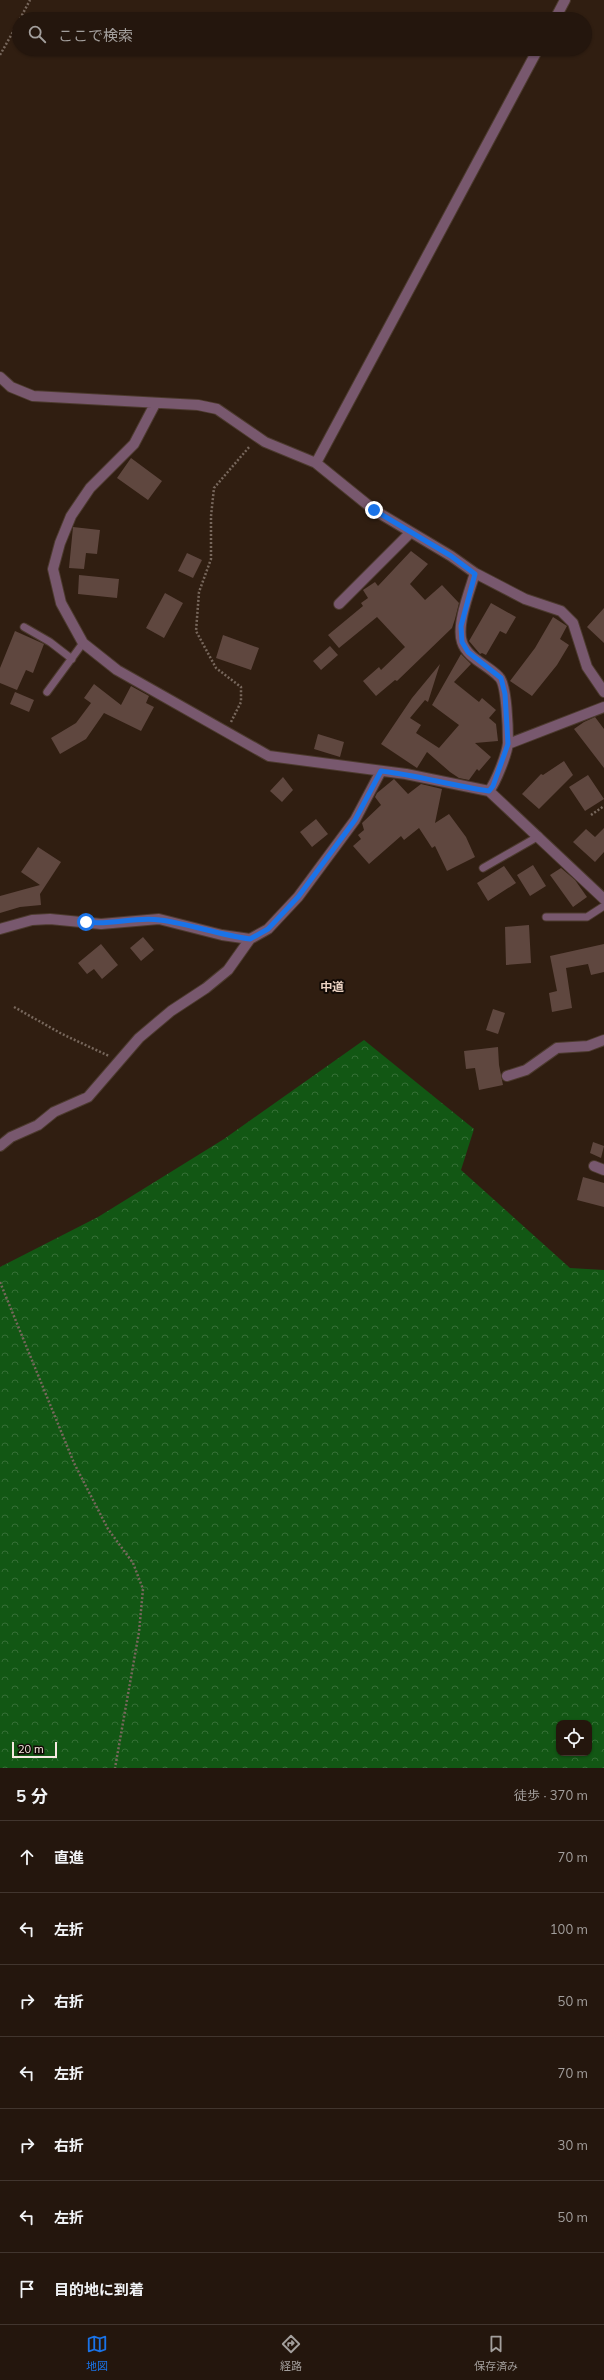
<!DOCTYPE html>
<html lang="ja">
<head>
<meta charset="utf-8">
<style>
  :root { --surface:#24160d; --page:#2c1f16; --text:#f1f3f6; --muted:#a39f9d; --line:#41352e; --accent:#1a73e8 }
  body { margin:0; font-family:Mulish,"Noto Sans JP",sans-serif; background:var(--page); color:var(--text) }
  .controls { position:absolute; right:12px; bottom:12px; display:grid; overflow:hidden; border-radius:8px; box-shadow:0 1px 3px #0004 }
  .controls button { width:36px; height:36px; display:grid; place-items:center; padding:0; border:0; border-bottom:1px solid var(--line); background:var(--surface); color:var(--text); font:20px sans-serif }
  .scale { position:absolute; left:12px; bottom:10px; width:45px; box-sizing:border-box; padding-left:4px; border:2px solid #f6e9e1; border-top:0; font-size:11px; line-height:14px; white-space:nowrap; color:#f6e9e1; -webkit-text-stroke:3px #120a05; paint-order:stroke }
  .stop { position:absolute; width:12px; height:12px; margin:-9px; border:3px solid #1a73e8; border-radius:50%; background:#fff }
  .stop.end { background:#1a73e8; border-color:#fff; box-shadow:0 1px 4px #0008 }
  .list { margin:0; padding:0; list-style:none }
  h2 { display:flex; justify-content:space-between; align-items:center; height:52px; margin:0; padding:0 16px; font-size:17px }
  h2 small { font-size:13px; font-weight:400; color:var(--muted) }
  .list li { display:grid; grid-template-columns:26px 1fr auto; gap:12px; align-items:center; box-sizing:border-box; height:72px; padding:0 16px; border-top:1px solid var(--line) }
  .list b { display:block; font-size:15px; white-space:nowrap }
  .list em { font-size:13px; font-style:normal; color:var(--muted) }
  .icon { flex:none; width:22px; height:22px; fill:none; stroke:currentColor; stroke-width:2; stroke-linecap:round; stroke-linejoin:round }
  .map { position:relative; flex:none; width:604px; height:1768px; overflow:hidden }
  .search { position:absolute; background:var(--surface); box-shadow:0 1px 3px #0004; left:12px; right:12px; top:12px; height:44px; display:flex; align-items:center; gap:10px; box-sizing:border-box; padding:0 14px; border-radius:22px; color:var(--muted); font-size:15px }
  .sheet { height:556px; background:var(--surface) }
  nav { display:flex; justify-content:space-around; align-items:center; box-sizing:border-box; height:56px; border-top:1px solid var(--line); background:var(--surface); font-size:11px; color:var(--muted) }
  nav a { display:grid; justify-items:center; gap:2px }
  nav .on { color:var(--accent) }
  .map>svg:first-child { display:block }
  .forest { fill:url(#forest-crowns); fill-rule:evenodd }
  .building { fill:#5f473f }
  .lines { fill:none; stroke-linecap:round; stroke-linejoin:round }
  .lane-casing { stroke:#4c3a2e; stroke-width:9 }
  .street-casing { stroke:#4c3a2e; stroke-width:12 }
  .path { stroke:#77675c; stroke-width:2.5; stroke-dasharray:2 2; stroke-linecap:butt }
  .lane { stroke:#78586e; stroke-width:7 }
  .street { stroke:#78586e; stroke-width:10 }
  .route { stroke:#1a73e8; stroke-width:5 }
  .labels { text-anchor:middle; stroke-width:4; stroke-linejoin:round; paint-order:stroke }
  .neighbourhood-label { font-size:12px; font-weight:bold; fill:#ecd3c3; stroke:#120a05 }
</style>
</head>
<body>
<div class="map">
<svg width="604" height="1768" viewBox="0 0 604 1768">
  <defs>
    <pattern id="forest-crowns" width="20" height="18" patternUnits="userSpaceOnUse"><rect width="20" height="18" fill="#125714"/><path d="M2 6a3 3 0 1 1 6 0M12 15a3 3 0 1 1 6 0" fill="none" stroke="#356f36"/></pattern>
  </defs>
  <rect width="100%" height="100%" fill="#301e11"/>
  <path class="forest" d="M364 1040 474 1129 461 1170 570 1268 604 1270V1768H0V1267L98 1217 224 1139ZM559 1723H589V1753H559Z"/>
  <path class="building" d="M131 458 162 481 148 500 117 478Z
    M73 527 100 530 97 554 86 553 84 569 69 568Z
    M411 551 428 564 410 584 425 600 442 585 459 603 455 619 452 628 397 681 395 680 376 696 363 681 379 667 381 670 405 647 377 617 339 648 328 635 363 606 361 603 368 598 363 590 375 582 378 586Z
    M187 553 202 560 193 578 178 571Z
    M79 575 119 579 117 598 78 594Z
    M165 593 183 603 164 638 146 628Z
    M491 603 516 617 506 634 500 631 486 655 482 653 480 654 469 641Z
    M604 608V643L587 627Z
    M553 617 567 626 560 639 569 645 557 665 532 696 510 681 535 648Z
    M15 631 44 644 33 673 26 670 17 690 0 683V668Z
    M223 635 259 648 251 670 216 658Z
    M330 646 338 655 321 670 313 661Z
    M461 654 471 664 454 682 479 702 482 698 496 710 489 718 496 724 498 741 475 743 491 757 479 771 477 769 469 780 459 778 450 772 427 752 417 768 381 744 412 698 440 664 428 702 425 700 410 718 421 725 416 733 439 748 459 725 432 705Z
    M94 684 121 705 131 686 149 696 146 703 154 707 141 731 104 713 86 739 60 754 51 738 76 723 91 703 84 698Z
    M15 692 34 700 29 712 10 704Z
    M595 717 604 729V768L574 729 584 722Z
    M318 734 344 742 340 757 314 749Z
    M564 761 573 775 539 809 522 794 541 774 543 775Z
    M588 775 604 799 585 811 569 787Z
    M283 777 293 790 282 802 270 791Z
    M394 779 408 794 421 784 442 789 435 823 449 814 466 837 475 857 447 871 435 846 432 848 419 828 404 840 401 836 369 864 353 846 361 839 358 835 364 830 362 823 381 805 375 797 377 793Z
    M316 819 328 834 312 847 300 832Z
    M604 828V852L595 862 573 842 586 829 595 837Z
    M38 847 61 862 40 894 41 905 20 907 0 913V896L40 885 21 872Z
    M533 865 546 886 530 896 517 875Z
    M504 866 516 883 488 901 477 883Z
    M561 868 575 880 587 897 573 907 550 875Z
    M529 925 531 963 506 965 505 927Z
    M143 937 154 950 141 961 130 948Z
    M101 944 118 965 102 979 94 969 87 974 78 963Z
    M604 944V972L591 975 588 964 566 968 572 1008 552 1012 549 993 557 991 550 956Z
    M493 1009 505 1013 498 1034 486 1030Z
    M498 1047 499 1065 503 1085 479 1090 475 1068 466 1069 464 1051Z
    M593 1142 604 1146 601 1158 590 1153Z
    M583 1177 604 1183V1207L577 1200Z"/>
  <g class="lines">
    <g class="lane-casing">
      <path id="lane" d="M24 627 50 642 72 659
        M47 692 83 643
        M483 868 539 836
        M546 917H587L604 906"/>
    </g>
    <g class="street-casing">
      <path id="street" d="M555 19 565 0
        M0 377 11 387 33 396 198 405 217 409 265 442 316 463 374 510 451 556 475 573 525 599 561 611 573 623 587 667 604 692
        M155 404 134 444 90 488 71 516 60 543 53 569 61 603 83 643 117 670 269 756 406 774 489 791 604 899
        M316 463 538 49
        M475 573C470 590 456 625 462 642 467 658 488 665 499 677 507 684 508 731 508 743 507 754 496 782 489 791
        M339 604 410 533
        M508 744 604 707
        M0 929 32 920 50 919 101 924 159 919 222 935 250 939
        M507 1076 526 1070 557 1048 588 1046 604 1040
        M0 1146 11 1137 38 1125 54 1112 88 1097 139 1038 171 1011 206 988 228 970 250 939 268 929 298 897 355 820 381 771
        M594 1166 604 1170"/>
    </g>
    <path class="path" d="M20 19 30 0
      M0 55 19 21
      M231 722 241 702V687L216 668 196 631 199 592 211 559V516L214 488 250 446
      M591 815 604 806
      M14 1007 62 1034 109 1056
      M0 1282 74 1463 108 1529 133 1563 143 1589 139 1632 115 1768"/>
    <use href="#lane" class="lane"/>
    <use href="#street" class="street"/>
  </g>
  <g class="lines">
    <path class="route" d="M86 922C111 926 135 916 160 920 190 924 220 935 250 939L268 929 298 897 355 820 381 771C417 775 452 786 489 791L493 786 508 744 505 694 501 678 468 652 462 642 461 626 475 574 451 556 374 510"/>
  </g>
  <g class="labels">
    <g class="neighbourhood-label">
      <text x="332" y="991">中道</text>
    </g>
  </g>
</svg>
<div class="controls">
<button><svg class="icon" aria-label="locate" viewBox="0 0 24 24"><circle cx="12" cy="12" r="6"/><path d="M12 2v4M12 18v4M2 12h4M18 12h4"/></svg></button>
</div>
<div class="scale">20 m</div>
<div class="stop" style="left:86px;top:922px"></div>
<div class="stop end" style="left:374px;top:510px"></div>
<div class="search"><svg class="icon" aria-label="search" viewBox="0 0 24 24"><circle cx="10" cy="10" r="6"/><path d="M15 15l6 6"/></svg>ここで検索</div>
</div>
<section class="sheet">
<h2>5 分<small>徒歩 · 370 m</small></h2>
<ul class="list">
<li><svg class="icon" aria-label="ahead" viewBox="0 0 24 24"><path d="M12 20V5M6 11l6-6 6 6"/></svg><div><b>直進</b></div><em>70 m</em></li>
<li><svg class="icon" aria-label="left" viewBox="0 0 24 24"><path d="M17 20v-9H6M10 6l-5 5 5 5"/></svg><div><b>左折</b></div><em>100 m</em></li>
<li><svg class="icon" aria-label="right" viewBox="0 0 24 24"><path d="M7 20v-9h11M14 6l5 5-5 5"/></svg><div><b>右折</b></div><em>50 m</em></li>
<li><svg class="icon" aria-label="left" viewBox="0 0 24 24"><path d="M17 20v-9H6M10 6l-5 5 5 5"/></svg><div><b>左折</b></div><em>70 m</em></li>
<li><svg class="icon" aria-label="right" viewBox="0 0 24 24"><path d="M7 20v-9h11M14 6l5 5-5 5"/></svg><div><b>右折</b></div><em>30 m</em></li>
<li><svg class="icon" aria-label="left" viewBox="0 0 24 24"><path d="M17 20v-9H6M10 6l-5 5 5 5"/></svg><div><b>左折</b></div><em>50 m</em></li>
<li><svg class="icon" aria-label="arrive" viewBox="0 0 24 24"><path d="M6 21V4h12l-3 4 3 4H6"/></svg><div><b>目的地に到着</b></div></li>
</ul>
</section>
<nav>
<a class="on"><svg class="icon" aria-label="map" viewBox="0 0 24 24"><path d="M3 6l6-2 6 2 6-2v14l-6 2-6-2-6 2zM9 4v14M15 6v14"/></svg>地図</a>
<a><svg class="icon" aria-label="directions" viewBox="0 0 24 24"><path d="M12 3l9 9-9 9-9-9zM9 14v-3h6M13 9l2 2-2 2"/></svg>経路</a>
<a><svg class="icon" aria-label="saved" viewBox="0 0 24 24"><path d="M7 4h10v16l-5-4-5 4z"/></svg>保存済み</a>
</nav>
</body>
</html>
